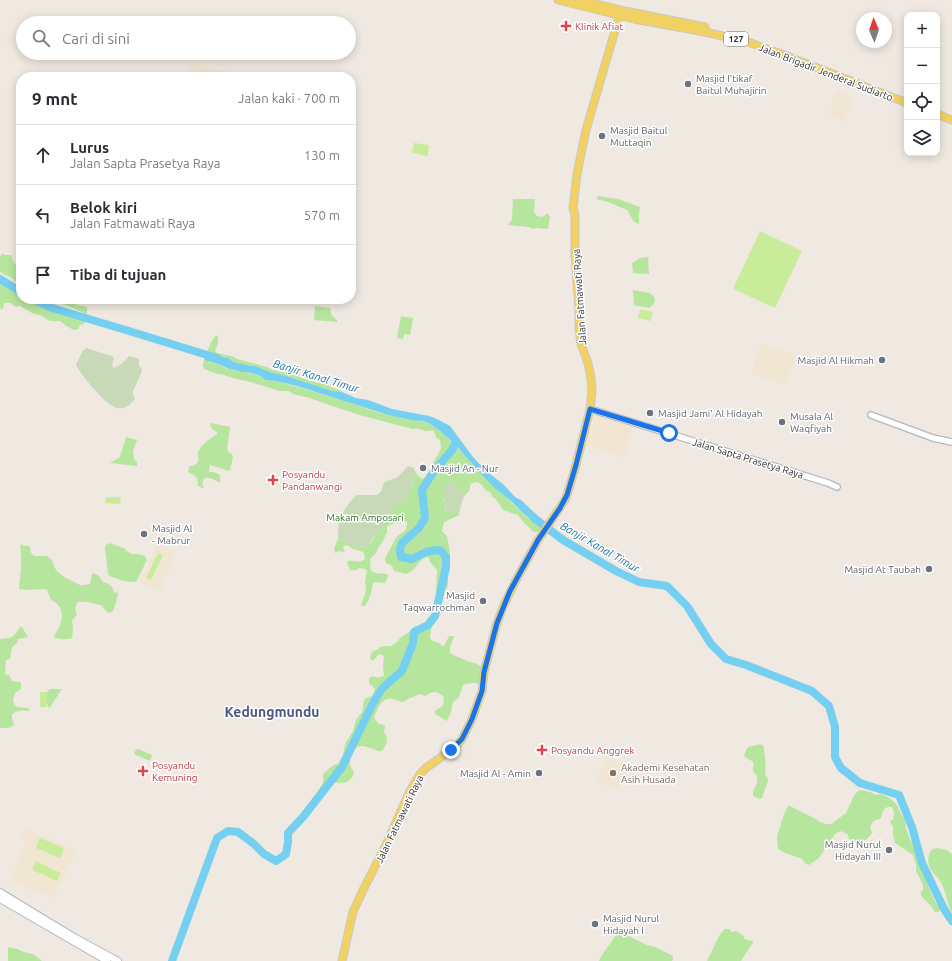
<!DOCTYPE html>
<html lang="id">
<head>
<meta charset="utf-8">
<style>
  :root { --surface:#fff; --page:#f2f2f3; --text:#2b2b33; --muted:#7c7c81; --line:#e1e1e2 }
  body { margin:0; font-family:Ubuntu,sans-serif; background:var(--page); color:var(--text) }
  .controls { position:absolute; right:12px; top:12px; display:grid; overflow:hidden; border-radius:8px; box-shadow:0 2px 10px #0003 }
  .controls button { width:36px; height:36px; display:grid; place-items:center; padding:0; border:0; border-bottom:1px solid var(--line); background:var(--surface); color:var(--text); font:20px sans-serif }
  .compass { position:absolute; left:856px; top:12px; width:36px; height:36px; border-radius:50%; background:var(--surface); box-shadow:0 2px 10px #0003; rotate:358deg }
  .stop { position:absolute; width:12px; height:12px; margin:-9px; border:3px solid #1a73e8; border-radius:50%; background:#fff }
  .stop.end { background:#1a73e8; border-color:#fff; box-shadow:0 1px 4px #0008 }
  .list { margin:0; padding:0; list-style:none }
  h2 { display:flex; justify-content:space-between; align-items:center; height:52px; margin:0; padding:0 16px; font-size:17px }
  h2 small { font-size:13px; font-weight:400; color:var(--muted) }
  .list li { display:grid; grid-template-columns:26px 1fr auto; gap:12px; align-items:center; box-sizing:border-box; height:60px; padding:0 16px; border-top:1px solid var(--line) }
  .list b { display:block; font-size:15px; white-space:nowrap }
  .list p { margin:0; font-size:13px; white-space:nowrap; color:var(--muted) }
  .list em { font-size:13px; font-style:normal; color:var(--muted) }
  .icon { flex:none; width:22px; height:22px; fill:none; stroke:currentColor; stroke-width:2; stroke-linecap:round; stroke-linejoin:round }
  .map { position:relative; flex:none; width:952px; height:961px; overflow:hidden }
  .search { position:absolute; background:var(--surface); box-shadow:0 2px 10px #0003; left:16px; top:16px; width:340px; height:44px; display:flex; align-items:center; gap:10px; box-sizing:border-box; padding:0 14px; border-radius:22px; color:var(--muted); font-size:15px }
  .panel { position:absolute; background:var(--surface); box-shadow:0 2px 10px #0003; left:16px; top:72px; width:340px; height:232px; border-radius:16px }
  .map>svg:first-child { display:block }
  .education { fill:#f0e6d1 }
  .green { fill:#b6e59e }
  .cemetery { fill:#c8d9b8 }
  .pitch { fill:#c9ec9a }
  .water { fill:#75cff0 }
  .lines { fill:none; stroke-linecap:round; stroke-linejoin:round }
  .river { stroke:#75cff0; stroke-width:8 }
  .tertiary-casing { stroke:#b4b7c1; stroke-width:8 }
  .secondary-casing { stroke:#b4b7c1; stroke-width:8 }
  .primary-casing { stroke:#c9c9c9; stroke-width:9 }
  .tertiary { stroke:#fff; stroke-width:5.5 }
  .secondary { stroke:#fff; stroke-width:6 }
  .primary { stroke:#f2d163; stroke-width:7 }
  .route { stroke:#1a73e8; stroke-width:5 }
  .health-dot { fill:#e0444e; stroke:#fff; stroke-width:1.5 }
  .worship-dot { fill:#6b7280; stroke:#fff; stroke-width:1.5 }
  .education-dot { fill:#8d6e63; stroke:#fff; stroke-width:1.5 }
  .labels { text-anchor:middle; stroke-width:3; stroke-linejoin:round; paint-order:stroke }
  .shield { fill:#fff; stroke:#6d6d6d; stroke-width:1 }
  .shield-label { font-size:9px; font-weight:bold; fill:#2e2e2e }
  .health-label { font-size:10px; fill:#be3a42; stroke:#fff; text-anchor:start }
  .street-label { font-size:10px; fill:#2e2e2e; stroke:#fff }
  .worship-label { font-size:10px; fill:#5b616d; stroke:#fff; text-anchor:start }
  .park-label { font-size:10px; fill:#2c6e1b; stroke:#fff }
  .education-label { font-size:10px; fill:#785e54; stroke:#fff; text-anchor:start }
  .water-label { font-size:11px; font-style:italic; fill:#0d6fa3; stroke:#fff }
  .district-label { font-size:14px; font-weight:bold; fill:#4d5680; stroke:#fff }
</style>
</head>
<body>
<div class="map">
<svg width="952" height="961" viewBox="0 0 952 961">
  <rect width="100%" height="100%" fill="#efe9e1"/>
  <path class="education" d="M192 62 220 71 242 72 251 75V77H185Z
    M837 91 854 98 844 121 829 114 832 108 830 107Z
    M760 344 796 355 785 385 752 373Z
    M596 413 634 424 624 457 586 445Z
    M157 544 176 552 160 591 140 582Z
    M606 758 629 767 617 790 596 779Z
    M25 829 76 850 53 898 10 880 26 841 21 838Z"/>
  <path class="green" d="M597 196 618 199 640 207 639 214V224L634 222 627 210 608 202 597 199Z
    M513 199H535L534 212 537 216 542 217 548 213 550 217 548 229 536 228 533 229 529 227 508 225 512 219Z
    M2 253 5 255H11L14 263 21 269V287L12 278 3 274 0 271V257Z
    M650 257 648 259 649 274 633 273 632 263 640 258Z
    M0 282C8 286 14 291 21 297V299H27L47 310 65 314 70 317 84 321 85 322 84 324 80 325 78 329 75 330C68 328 65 325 60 321H50L42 316 34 314 20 306 16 307 10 303H4L3 309H1L0 307Z
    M633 290 650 293 655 298 654 304 649 308 634 305Z
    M46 299H65L77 305 87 307V313L86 314 68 306Z
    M315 306 330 308 331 314 337 320V322L314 320Z
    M401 316 413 318 410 335 404 334 403 339 397 338Z
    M217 335 218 337V343L215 351 217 353 234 357 237 359 260 365 270 368 272 370 292 374 310 381 320 383 342 391V392L332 391 270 372 255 366 246 365 234 362 228 358 213 355 207 353C209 347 212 338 217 335Z
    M204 360C208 362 213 363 217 364 220 365 224 368 228 369 241 372 255 372 267 380L269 379 333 397 380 413 399 417 422 421 426 422 435 427 448 438 513 504 527 517 542 526V527L538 532H533L530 528 525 524 518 515 503 510 496 499 492 497 491 493 485 490 482 485 477 482 471 483 469 491 464 496 453 482 443 500 445 504V511L460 509 459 515 444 522 442 531 447 536 450 553V565L448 576V586L444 593H438L436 592 437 570 430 562 429 558 428 557 422 559 413 570 406 574 394 571 392 566C389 564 385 564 385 559 388 552 392 545 396 538 401 532 406 534 407 523L406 521C402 521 390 524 387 526V532L382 543 379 546 376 553 370 559 371 571 375 573 387 574 388 576 385 583 373 582C372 590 370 599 365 606H362L361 605 366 591 365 581 367 571 365 569 359 568C357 570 352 571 350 570L347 563 348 561C354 560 357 564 365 559L364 553 363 552 351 548 348 545 344 546 343 547 345 551 343 552 339 551 335 553 334 549 338 539 361 548 370 545 376 534 382 527 390 511 396 504 405 497 411 487 416 473 422 479 424 478 433 468 434 466 433 463 441 449 440 440 436 438 434 431C430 430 428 431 425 431 418 429 420 428 413 429L363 416 326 404 310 398 293 394 289 391H280L260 385 247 381 236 379 221 374H217L204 369 203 365Z
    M211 423 230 427 227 449 228 452 232 454 233 457 230 470 228 471 214 466 210 465 209 472H214L220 475V483C216 481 205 473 203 481 202 485 202 484 204 488H202L198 486 197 478 194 475 188 472 189 466C192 466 196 465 198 462 199 459 197 455 198 452 202 443 211 439 217 434V432C213 430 212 428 210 425Z
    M126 437 137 440 133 451 134 459 137 462V466L110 463 120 457Z
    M109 543 124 548 128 552 132 554H139L145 556 147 560 136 582 123 581 110 576 108 574 105 548 106 545Z
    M21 544 25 546H29L30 547 31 553 34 556H47L52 560 54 566 56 570 64 577 80 585H84L90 584C92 580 90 576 93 573L99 576 103 582C110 584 112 585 114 592L118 593V595L114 609 112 612 108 613 101 605 95 604 88 602H78L75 608 77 615 72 620 73 628 72 638C70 640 58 639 55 638L54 636C62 625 68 607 51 600L47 590 45 589 25 590 19 589C20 575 23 560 20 546Z
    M431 624 432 625 430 636 431 640 439 643 442 646H444L449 636H453L454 637C452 643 448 648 451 654L470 662 477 664 482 667 480 683 478 684 474 683 465 684 463 685 459 697 454 701 452 705V709L447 721 445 720 435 714V711C443 705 443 709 444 697 436 690 433 691 425 696L419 694C415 697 412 697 408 699 406 700 404 702 402 702 399 702 396 699 393 699 382 696 377 709 374 718L378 723 385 726 384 733C390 738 386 745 382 751 377 752 373 748 367 747 355 743 350 753 350 764 350 767 353 769 354 773 349 785 344 782 334 783L324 796 320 800 315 799 314 797 323 783V774C328 770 333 764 338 764L343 755 345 744 353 731 356 720 362 712 364 700 366 698C372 697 373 695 375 689L369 683V679L372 676C375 678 381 678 384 675L383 666 384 656 380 654 378 655 373 661 371 660 370 656 373 651 377 650 380 647 387 646H391L396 643 400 638 408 633 415 626Z
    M20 627H22L26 634 28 637 18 639 17 643 12 647 10 659 6 660 5 674 9 675 12 681 20 682 21 683V688L20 690 16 692 13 699 14 704 17 707 27 708 29 709V711C23 710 17 710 12 714V719L14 725C10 729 5 728 0 728V639C14 638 13 637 20 627Z
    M50 689H62L49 709 47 702V692Z
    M759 744 763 745 764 747C764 755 767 768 765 774L768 779V781L762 798 760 799 753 796V792L757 783V776L753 771C754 758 754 764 744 756L745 752 748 747 751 746 758 745Z
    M138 749 152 755 150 761 134 754 135 751Z
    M860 790 870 792 876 795 880 794 888 797 891 799 897 805 900 812 905 819 906 829 921 864 929 888 934 900 940 909 939 912H935C932 906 926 901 921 896V892L923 889V885L916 871V864L913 855 895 843 893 835V827L890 822 891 820H893L894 812 892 807C881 806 884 813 880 819 873 820 873 821 870 827L872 833C867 841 857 847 849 839L848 835 843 832 840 831 835 834 819 858 809 865 805 863 802 859 783 852 778 849 777 837 784 814 788 806H790L816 819C820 823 826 825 832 824L835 821 846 813 855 794Z
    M937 848 947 850 952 854V913C947 903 946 891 940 881 937 875 930 872 929 865 927 860 929 855 931 850Z
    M725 929H729L732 932 736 931 743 935C744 941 749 940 753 941V943L746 953 741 961H707L719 936 722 932Z
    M618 932 622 933 647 945 655 947 673 956V958L672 961H599C604 950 612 942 618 932Z
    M8 947 17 949 24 952 33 954 42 961H8Z"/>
  <path class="cemetery" d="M86 348 105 354 112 356 114 358 112 365 113 368C119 367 125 361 129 356L139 359V365L142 370C141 374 139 378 137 382 135 389 130 391 135 398 132 404 124 410 117 408 104 404 83 377 76 365L82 352Z
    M408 466 414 468 416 473 411 487 405 497 396 504 390 511 382 527 376 534 371 541 370 545 366 548H361L338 539C338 534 338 528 339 523 340 514 350 502 356 495H377L381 492 383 485 385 482 398 477Z
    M451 481 453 482 464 496 460 509 457 510 452 514H448C445 511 446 510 445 505 443 496 441 488 451 481Z"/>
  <path class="pitch" d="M414 143 429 145 428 156 412 153Z
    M760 231 802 251 775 308 733 289Z
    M640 309 653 312 651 321 638 318Z
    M106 497H121L120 504 105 503Z
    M158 553 163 555 151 580 146 578Z
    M40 692H47V707H40Z
    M40 838 64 848 60 858 36 848Z
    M36 861 61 873 57 881 32 870Z"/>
  <path class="water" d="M207 353 213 355 228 358 234 362 246 365 255 366 270 372 286 376 332 391 342 392 356 398 368 400 392 409 429 416 437 419 450 426 473 457 485 470 503 484 515 497 521 500 538 516 544 521 542 526C530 521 520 510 511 501 504 495 496 490 490 483 475 469 464 452 448 438 441 432 433 424 423 421 419 420 415 421 411 420 401 417 389 416 379 412 353 404 327 395 300 387 289 384 276 380 265 380L262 377 258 375 247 372H241L235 370 229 369 218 364 204 360Z"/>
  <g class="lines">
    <path class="river" d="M0 279 21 292
      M34 299 49 307 129 331 217 358
      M534 518 563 540 616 571 639 582 667 586 687 606 711 644 726 659 746 665 812 691 829 706 835 727V757L841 768 860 783 899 795 912 827 922 863 944 909 952 921
      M172 961 217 838 228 831 238 832 254 844 264 854 276 861 286 854 288 842V833L303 817 342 767 372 705 381 690 388 683 402 671 413 643 414 632 428 625 435 616 446 567V557L441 551 437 550 426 552 412 559 401 557 400 549 402 543 419 528 425 518 422 490 434 471 452 450 456 442"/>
    <g class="tertiary-casing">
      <path id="tertiary" d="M590 409 828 483 837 487
        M871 415 933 438 952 442"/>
    </g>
    <g class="secondary-casing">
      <path id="secondary" d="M0 892 74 937 118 961
        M0 899 107 961"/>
    </g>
    <g class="primary-casing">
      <path id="primary" d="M558 0 634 19 705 32 748 42 784 55 907 103
        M580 0 625 11 705 27
        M937 114 952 120
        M342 961 353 912 364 888 385 847 409 793 420 774 426 768 451 750 458 744 462 739 472 719 482 691 484 672 493 638 497 623 503 607 515 582 538 540 565 500 567 495 576 465 590 409 592 391 591 378 588 363 581 344 579 328V311L575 254V215L573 208 574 200 577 174 586 130 621 10"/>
    </g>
    <use href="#tertiary" class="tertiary"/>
    <use href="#secondary" class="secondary"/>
    <use href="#primary" class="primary"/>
  </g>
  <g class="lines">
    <path class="route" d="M451 750 462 739 472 719 482 691 484 672 497 623 510 591 538 540 560 508 567 495 576 465 590 409 669 433"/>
  </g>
  <g class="health-dot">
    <path d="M564 20h4v4h4v4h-4v4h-4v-4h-4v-4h4z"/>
    <path d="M271 474h4v4h4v4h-4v4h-4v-4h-4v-4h4z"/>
    <path d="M540 744h4v4h4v4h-4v4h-4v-4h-4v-4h4z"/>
    <path d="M141 765h4v4h4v4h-4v4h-4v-4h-4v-4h4z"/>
  </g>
  <g class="worship-dot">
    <circle cx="688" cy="84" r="4"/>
    <circle cx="602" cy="136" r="4"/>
    <circle cx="882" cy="360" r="4"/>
    <circle cx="650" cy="413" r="4"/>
    <circle cx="782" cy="422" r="4"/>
    <circle cx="423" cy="468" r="4"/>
    <circle cx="144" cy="534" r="4"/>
    <circle cx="929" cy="569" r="4"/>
    <circle cx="483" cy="601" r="4"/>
    <circle cx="539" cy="773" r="4"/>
    <circle cx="889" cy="850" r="4"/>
    <circle cx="595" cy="924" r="4"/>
  </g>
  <circle class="education-dot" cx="613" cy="773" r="4"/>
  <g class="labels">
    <rect class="shield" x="724" y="32" width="24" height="14" rx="3"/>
    <g class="shield-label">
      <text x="736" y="42">127</text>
    </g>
    <g class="health-label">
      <text x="575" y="30">Klinik Afiat</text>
      <text x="282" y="478">Posyandu<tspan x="282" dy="12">Pandanwangi</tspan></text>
      <text x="551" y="754">Posyandu Anggrek</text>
      <text x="152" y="769">Posyandu<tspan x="152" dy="12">Kemuning</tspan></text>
    </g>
    <g class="street-label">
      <text transform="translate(826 72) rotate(21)" y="4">Jalan Brigadir Jenderal Sudiarto</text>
      <text transform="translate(579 297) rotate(-94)" y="4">Jalan Fatmawati Raya</text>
      <text transform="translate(748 458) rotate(17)" y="4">Jalan Sapta Prasetya Raya</text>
      <text transform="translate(399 819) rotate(-64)" y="4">Jalan Fatmawati Raya</text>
    </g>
    <g class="worship-label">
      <text x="696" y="82">Masjid I'tikaf<tspan x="696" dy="12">Baitul Muhajirin</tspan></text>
      <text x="610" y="134">Masjid Baitul<tspan x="610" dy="12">Muttaqin</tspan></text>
      <text x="874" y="364" text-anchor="end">Masjid Al Hikmah</text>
      <text x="658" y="417">Masjid Jami' Al Hidayah</text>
      <text x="790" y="420">Musala Al<tspan x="790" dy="12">Waqfiyah</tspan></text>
      <text x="431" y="472">Masjid An - Nur</text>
      <text x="152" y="532">Masjid Al<tspan x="152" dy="12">- Mabrur</tspan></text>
      <text x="921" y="573" text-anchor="end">Masjid At Taubah</text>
      <text x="475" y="599" text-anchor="end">Masjid<tspan x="475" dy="12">Taqwarrochman</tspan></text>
      <text x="531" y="777" text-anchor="end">Masjid Al - Amin</text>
      <text x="881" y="848" text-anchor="end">Masjid Nurul<tspan x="881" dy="12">Hidayah III</tspan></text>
      <text x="603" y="922">Masjid Nurul<tspan x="603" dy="12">Hidayah I</tspan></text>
    </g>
    <g class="park-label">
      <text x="365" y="521">Makam Amposari</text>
    </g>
    <g class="education-label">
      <text x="621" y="771">Akademi Kesehatan<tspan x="621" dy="12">Asih Husada</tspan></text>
    </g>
    <g class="water-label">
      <text transform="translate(316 376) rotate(17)" y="4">Banjir Kanal Timur</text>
      <text transform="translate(600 547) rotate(30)" y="4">Banjir Kanal Timur</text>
    </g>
    <g class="district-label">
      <text x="272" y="717">Kedungmundu</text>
    </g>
  </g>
</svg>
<div class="controls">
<button>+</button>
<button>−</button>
<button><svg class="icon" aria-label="locate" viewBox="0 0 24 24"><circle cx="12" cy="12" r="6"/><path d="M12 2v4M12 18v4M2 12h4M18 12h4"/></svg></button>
<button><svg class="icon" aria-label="layers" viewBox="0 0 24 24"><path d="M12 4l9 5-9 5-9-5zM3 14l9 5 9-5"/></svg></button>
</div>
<svg class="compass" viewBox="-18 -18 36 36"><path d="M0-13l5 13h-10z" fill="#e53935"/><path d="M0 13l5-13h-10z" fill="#7c7c81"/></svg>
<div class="stop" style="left:669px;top:433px"></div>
<div class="stop end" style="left:451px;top:750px"></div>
<div class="search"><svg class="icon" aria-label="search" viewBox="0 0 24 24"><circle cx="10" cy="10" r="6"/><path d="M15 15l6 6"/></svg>Cari di sini</div>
<section class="panel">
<h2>9 mnt<small>Jalan kaki · 700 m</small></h2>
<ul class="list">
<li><svg class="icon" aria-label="ahead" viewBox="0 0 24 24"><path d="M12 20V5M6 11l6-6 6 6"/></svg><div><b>Lurus</b><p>Jalan Sapta Prasetya Raya</p></div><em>130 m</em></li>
<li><svg class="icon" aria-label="left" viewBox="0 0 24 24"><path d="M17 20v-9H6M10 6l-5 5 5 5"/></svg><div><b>Belok kiri</b><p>Jalan Fatmawati Raya</p></div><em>570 m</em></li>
<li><svg class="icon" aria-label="arrive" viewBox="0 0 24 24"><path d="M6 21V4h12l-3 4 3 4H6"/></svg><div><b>Tiba di tujuan</b></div></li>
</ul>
</section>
</div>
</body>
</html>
